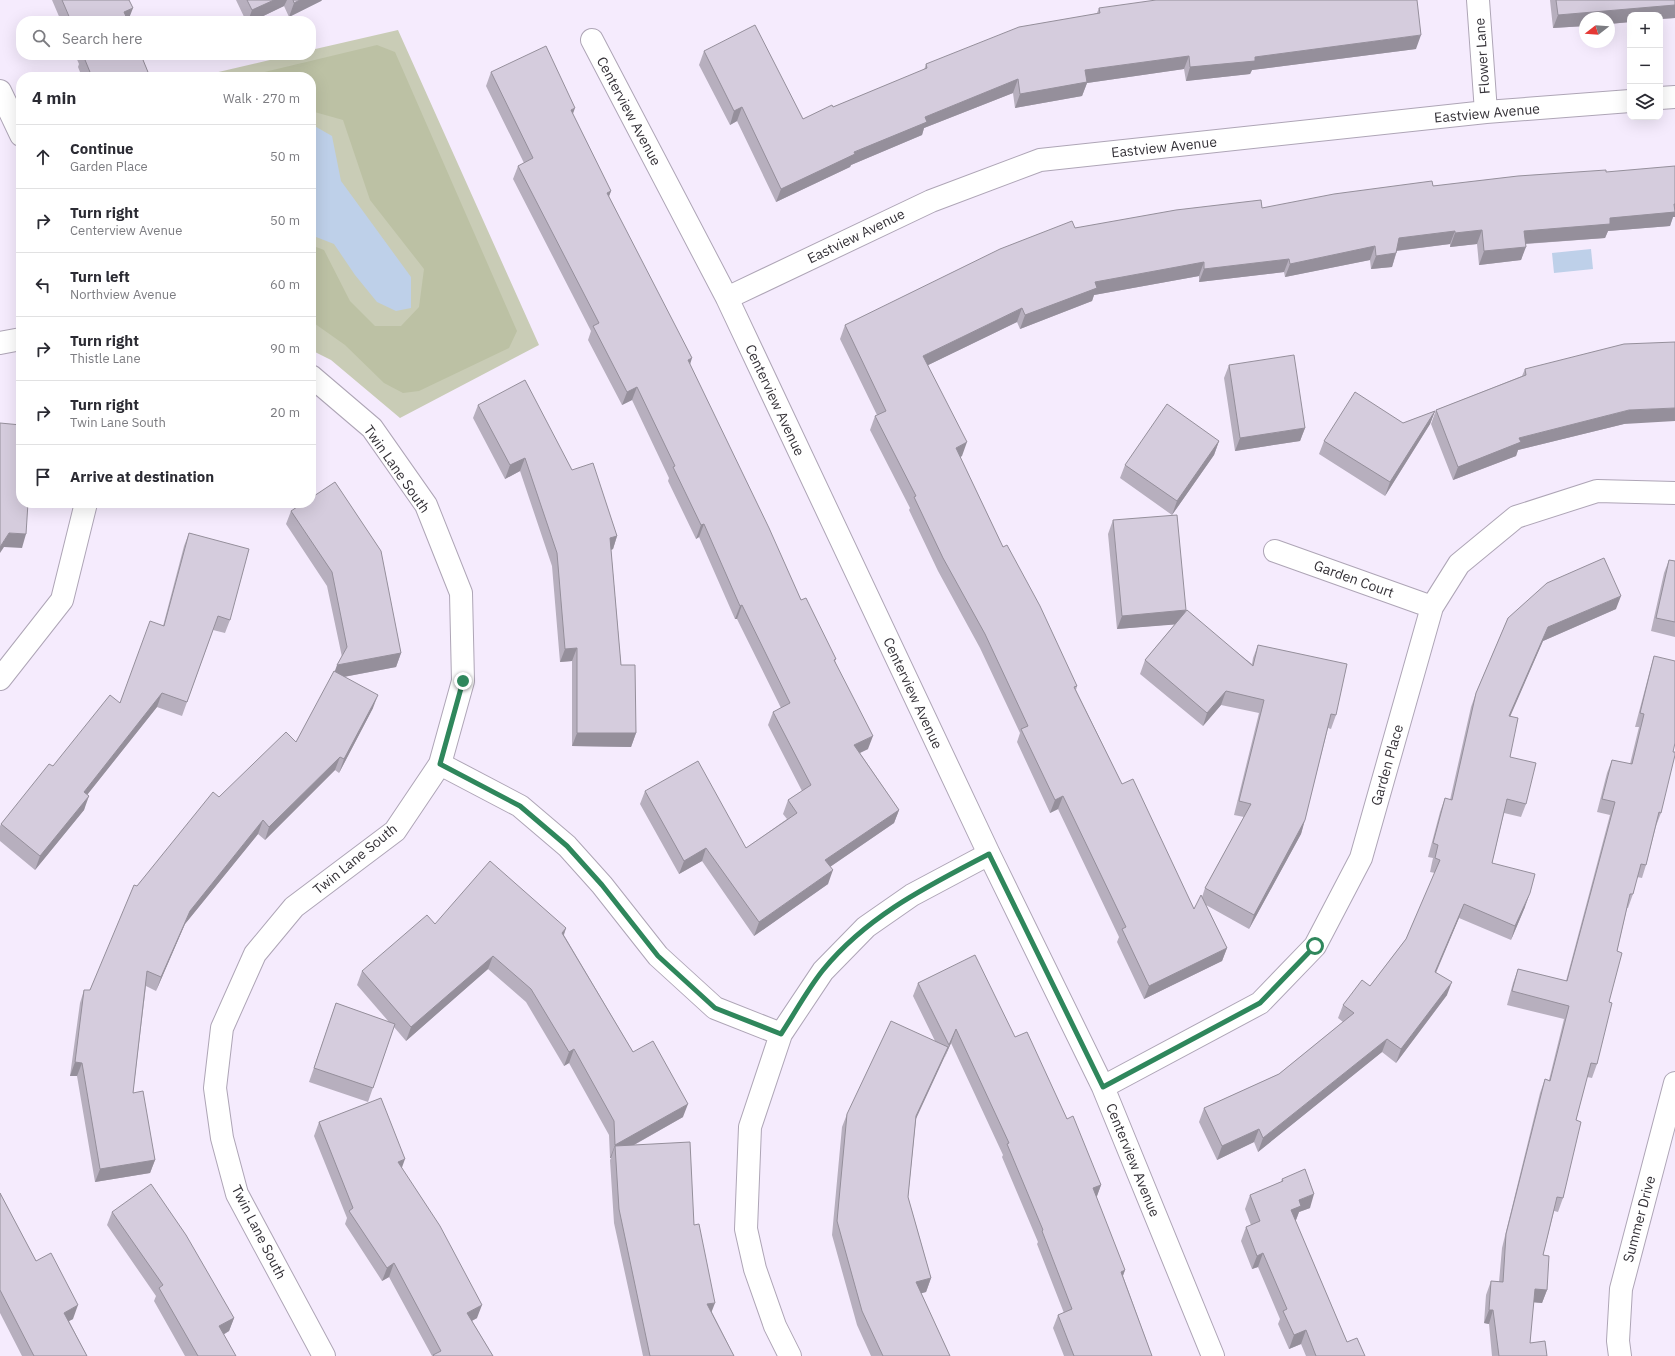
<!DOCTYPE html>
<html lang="en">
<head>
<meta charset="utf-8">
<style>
  :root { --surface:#fff; --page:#f2f2f3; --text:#2b2b33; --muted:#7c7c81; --line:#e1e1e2 }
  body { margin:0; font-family:"IBM Plex Sans",sans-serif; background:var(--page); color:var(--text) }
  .controls { position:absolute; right:12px; top:12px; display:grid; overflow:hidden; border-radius:8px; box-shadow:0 4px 16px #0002 }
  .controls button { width:36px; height:36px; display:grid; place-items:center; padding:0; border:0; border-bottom:1px solid var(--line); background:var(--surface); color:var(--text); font:20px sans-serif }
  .compass { position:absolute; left:1579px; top:12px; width:36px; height:36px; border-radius:50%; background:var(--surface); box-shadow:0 4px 16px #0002; rotate:253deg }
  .stop { position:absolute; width:12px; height:12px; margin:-9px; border:3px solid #2f875c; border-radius:50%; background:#fff }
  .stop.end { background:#2f875c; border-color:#fff; box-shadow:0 1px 4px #0008 }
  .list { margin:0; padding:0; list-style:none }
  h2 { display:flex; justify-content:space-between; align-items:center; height:52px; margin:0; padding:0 16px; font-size:17px }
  h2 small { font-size:13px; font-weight:400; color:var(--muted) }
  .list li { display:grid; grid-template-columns:26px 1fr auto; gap:12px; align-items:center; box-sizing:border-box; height:64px; padding:0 16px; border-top:1px solid var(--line) }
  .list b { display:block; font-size:15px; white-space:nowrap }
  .list p { margin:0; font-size:13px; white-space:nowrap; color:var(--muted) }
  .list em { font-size:13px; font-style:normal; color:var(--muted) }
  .icon { flex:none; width:22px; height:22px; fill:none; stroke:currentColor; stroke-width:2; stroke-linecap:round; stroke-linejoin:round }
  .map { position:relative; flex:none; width:1675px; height:1356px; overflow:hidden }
  .search { position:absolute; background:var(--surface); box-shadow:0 4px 16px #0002; left:16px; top:16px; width:300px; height:44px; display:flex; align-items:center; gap:10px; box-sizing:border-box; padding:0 14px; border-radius:16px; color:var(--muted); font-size:15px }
  .panel { position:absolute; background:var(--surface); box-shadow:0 4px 16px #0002; left:16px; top:72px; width:300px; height:436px; border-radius:16px }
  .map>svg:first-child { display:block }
  .green { fill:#c9ccb6 }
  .forest { fill:#bcc1a4 }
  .water { fill:#bed0e9 }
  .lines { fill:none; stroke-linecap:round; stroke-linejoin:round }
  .minor-casing { stroke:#aea5b6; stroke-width:24 }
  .minor { stroke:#fff; stroke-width:22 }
  .wall { fill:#b7afbe }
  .shaded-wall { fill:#958f9b }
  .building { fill:#d5ccdd; stroke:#958f9b }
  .route { stroke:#2f875c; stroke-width:5 }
  .labels { text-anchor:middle; stroke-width:4; stroke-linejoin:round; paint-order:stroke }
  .street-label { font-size:14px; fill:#343137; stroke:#fff }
</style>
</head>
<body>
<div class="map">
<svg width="1675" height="1356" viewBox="0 0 1675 1356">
  <rect width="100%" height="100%" fill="#f5ebfd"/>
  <path class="green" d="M398 30 539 345 400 418 331 360 311 350V77H197L291 55H311V50Z"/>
  <path class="forest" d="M377 45 395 52 517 331 509 348 419 391 403 393 384 383 345 345 311 321V245L324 250 350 301 375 326H401L419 307 424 269 370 200 343 120 311 111V77H244Z"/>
  <path class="water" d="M311 124 332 136 341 181 411 277V308L396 311 377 302 355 275 334 244 311 235Z
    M1591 249 1593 269 1554 273 1552 253Z"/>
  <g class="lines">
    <g class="minor-casing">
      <path id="minor" d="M1478 0 1486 112
        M592 40 727 298 989 854 1103 1087 1213 1356
        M0 91 21 135
        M1660 98 1675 97
        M727 298 931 201 1040 160 1486 112 1630 101
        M0 343 21 339
        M311 376 372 428 426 505 461 593 463 681 440 764 395 831 294 907 255 954 222 1028 215 1088 222 1138 237 1194 324 1356
        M1275 551 1432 607
        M0 679 62 600 86 503
        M440 764 520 806 567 846 602 885 658 956 715 1008 781 1034
        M1103 1087 1260 1003 1315 946 1361 858 1432 607 1459 564 1516 517 1597 491 1675 493
        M790 1356 775 1326 755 1269 746 1229 750 1127 781 1034 823 971 866 927 912 895 989 854
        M1620 1356 1618 1341 1621 1289 1675 1083"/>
    </g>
    <use href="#minor" class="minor"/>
  </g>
  <path class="wall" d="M52 0H129L128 21H61Z
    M236 0H322L321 1 289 17 284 6 253 21H246Z
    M1550 0H1675V18L1660 19V15L1630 22 1609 24V18H1585V26L1553 28Z
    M1099 8 1416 49 1252 70 1250 74 1186 81 1184 69 1087 83 1082 96 1015 108 1013 93 924 128 922 135 851 165 850 167 776 202 737 121 730 125 699 65 704 51 803 119 833 107 924 70 926 64 1097 13Z
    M75 55H141L150 77H82L78 67 79 64Z
    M491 72 573 115 611 191 609 196 690 365 801 600 836 659 835 661 868 749 860 753 899 810 894 823 830 867 828 884 754 936 702 861 679 874 640 804 645 791 746 848 787 819 783 814 788 800 802 791 768 725 773 712 781 708 737 619H735L699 537 696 539 668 481 669 478 632 400 622 405 588 340 591 331 513 179 518 166 524 163 486 86Z
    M1606 172 1673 217 1670 226 1608 231 1605 238 1526 244 1521 260 1479 265 1477 244 1450 247V244L1397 251 1392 267 1371 269 1370 260 1285 277 1284 272 1199 282V276L1094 295 1092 301 1020 329 1017 322 928 365 962 456 960 457 1003 547 1077 686 1076 690 1122 784 1194 909 1202 897 1205 888 1244 817 1234 815 1259 713 1221 705 1203 726 1140 674 1145 660 1175 624 1117 629 1108 534 1113 520 1185 612 1252 664 1253 658 1258 645 1336 715 1331 729 1328 728 1301 834 1249 929 1206 905 1227 948 1222 961 1144 999 1117 942 1119 937 1058 809 1050 813 1017 742 1020 733 980 648 938 571 909 510 910 508 870 430 875 416 877 415 840 339 845 325 1075 228 1262 208 1433 186Z
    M1229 365 1305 428 1300 441 1235 451 1224 378Z
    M1525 369 1624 424 1518 450 1516 456 1453 480 1431 424 1436 410 1522 376Z
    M478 405 572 470 617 536 613 549 611 550 621 665 636 733 631 747 572 746V661L560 662 552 566 520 471 505 479 473 418Z
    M1435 411 1430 424 1385 496 1319 454 1324 441 1403 423Z
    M1219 441 1214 455 1172 515 1120 478 1125 465Z
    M291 511 401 653 396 667 344 677 373 708 339 773 335 770 265 840 258 834 185 924 156 991 146 986 133 1093 155 1160 150 1173 95 1182 77 1076H70L80 1003 84 990H90L137 886 219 797 296 742 335 672 342 657 327 586 286 524Z
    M189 533 230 620 225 633 213 630 182 716 157 707 87 795 84 810 35 870 0 841V826L1 824 53 766 120 703 163 626 184 546Z
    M1669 560 1675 561V637L1651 631 1664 573Z
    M1616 609 1543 641 1510 717V757L1526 804 1521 817 1504 813 1492 863 1525 907 1511 940 1459 918 1436 973 1447 995 1396 1063 1382 1052 1258 1152 1254 1142 1217 1160 1199 1122 1204 1108 1279 1074 1343 1022 1338 1018 1343 1005 1370 986 1406 939 1435 873 1430 872 1433 858 1428 857 1440 812 1445 798 1450 800 1471 707 1476 693 1508 618Z
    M1654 656 1673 752 1661 813 1656 826 1646 865 1642 878 1637 877 1633 894 1628 908H1627L1617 951 1609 1002 1597 1064 1592 1078 1587 1077 1576 1120 1563 1198 1558 1212 1554 1211 1543 1255 1547 1290 1542 1303 1533 1302 1530 1343 1547 1356H1492L1489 1324 1484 1323 1486 1295 1491 1281 1499 1282 1502 1248 1540 1093 1545 1079 1549 1080 1564 1019 1507 1005 1513 983 1518 969 1566 981 1610 815 1597 812 1607 773 1612 760 1630 764 1639 727H1635L1650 670Z
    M435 924 566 928 564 935 633 1052 683 1117 634 1145 694 1225 712 1312 734 1356H643L614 1223 610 1160 611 1158H610L609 1135 569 1063 564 1066 526 1002 488 969 406 1041 394 1027 368 1102 309 1082 336 1003 389 1022 357 985 362 971Z
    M918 983 1015 1037 1067 1119 1101 1185 1096 1198 1125 1270 1123 1276 1152 1356H1064L1053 1328 1058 1315 1064 1313 1037 1244 1038 1242 1002 1157 1003 1155 951 1043 916 1119 908 1197 931 1278 926 1292 921 1293 950 1356H871L857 1325 832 1235 842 1127 847 1114 935 1041 913 996Z
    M319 1122 402 1168 477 1318 472 1321 493 1356H432L389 1277 382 1281 345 1224 347 1218 314 1136Z
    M1282 1179 1310 1208 1299 1212 1296 1220H1295L1347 1342 1365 1356H1306L1301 1344 1289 1349 1278 1324 1280 1319 1258 1267 1252 1269 1241 1241 1246 1227 1251 1225 1245 1209 1250 1195 1281 1182Z
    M0 1193 36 1261 73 1319 69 1321 87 1356H22L0 1313Z
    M112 1212 234 1318 229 1331 223 1335 236 1356H185L154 1301 156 1296 107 1225Z"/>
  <path class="shaded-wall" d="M274 0H287L284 6 253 21H248L252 10Z
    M300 0H322L321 1 289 17 294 3Z
    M1675 5V18L1660 19V15H1630V22L1609 24V18H1585V26L1553 28 1558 15Z
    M133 8 128 21H121L124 12Z
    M1421 35 1416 49 1252 70 1250 74 1186 81 1190 67 1255 57Z
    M1189 56 1184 69 1087 83 1082 96 1015 108 1020 94 1085 70Z
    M1018 79 1013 93 924 128 922 135 851 165 850 167 776 202 781 189 925 117Z
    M742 107 737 121 730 125 734 111Z
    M575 108 570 122 571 110Z
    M611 191 606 204 607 193Z
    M1674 204H1675V217H1673L1670 226 1608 231 1605 238 1519 244 1524 231 1610 218Z
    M1482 230 1477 244 1450 247 1455 233Z
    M1455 231 1450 244 1394 251 1399 238Z
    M1375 246 1370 260 1285 277 1290 264Z
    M1526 247 1521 260 1479 265 1484 251Z
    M1396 253 1392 267 1371 269 1376 256Z
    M1289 259 1284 272 1199 282 1204 269Z
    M1204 262 1199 276 1094 295 1092 301 1020 329 1025 315 1095 282Z
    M1022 308 1017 322 918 370 923 356Z
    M692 358 688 371V360Z
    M637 387 632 400 622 405 627 392Z
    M1675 408V421L1624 424 1518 450 1516 456 1453 480 1458 467 1519 438 1629 410Z
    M1435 411 1430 424 1385 496 1390 482Z
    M1305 428 1300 441 1235 451 1240 438Z
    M1219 441 1214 455 1172 515 1177 501Z
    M967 442 962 456 951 462 956 448Z
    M525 458 520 471 505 479 510 465Z
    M704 524 699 537 696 539 701 525Z
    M9 533 26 534 22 548 4 547 0 553V547Z
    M617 536 613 549 605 552 610 538Z
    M1621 596 1616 609 1543 641 1504 730 1509 716 1548 627Z
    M742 605 737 619H735L740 606Z
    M1186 610 1181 624 1117 629 1122 616Z
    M577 648 572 661 560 662 565 649Z
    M401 653 396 667 332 679 337 665Z
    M1226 691 1221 705 1203 726 1207 713Z
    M162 693 157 707 79 805 84 792Z
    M378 695 373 708 339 773 344 759Z
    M577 733H636L631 747 572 746Z
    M873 736 868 749 849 758 854 745Z
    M340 757 335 770 265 840 269 827Z
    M89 796 84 810 35 870 40 856Z
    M1063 796 1058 809 1050 813 1055 800Z
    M899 810 894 823 821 873 825 860Z
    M263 820 258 834 185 924 156 991 161 977 190 911Z
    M1305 820 1301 834 1249 929 1254 915Z
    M706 848 702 861 679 874 684 861Z
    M833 870 828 884 754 936 759 922Z
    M1530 893 1525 907 1511 940 1515 926Z
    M1464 904 1459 918 1430 986 1435 972Z
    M566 928 561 942 562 933Z
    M1227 948 1222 961 1144 999 1149 986Z
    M493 956 488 969 406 1041 411 1027Z
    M1452 982 1447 995 1396 1063 1401 1049Z
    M956 1029 951 1043 944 1059 949 1045Z
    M1387 1039 1382 1052 1258 1152 1263 1138Z
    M948 1047 943 1060 911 1129 916 1116Z
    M574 1049 569 1063 564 1066 569 1052Z
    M75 1062 82 1063 77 1076H70Z
    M688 1104 683 1117 616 1155 615 1146 611 1158H610L615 1145Z
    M1259 1129 1254 1142 1217 1160 1222 1146Z
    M405 1159 400 1173 398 1162Z
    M155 1160 150 1173 95 1182 100 1169Z
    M1101 1185 1096 1199 1093 1188Z
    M1314 1194 1310 1208 1299 1212 1296 1220 1286 1224 1291 1210 1299 1200Z
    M1263 1253 1258 1267 1252 1269 1257 1256Z
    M394 1263 389 1277 382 1281 387 1268Z
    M1125 1270 1120 1283 1121 1272Z
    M931 1278 926 1292 911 1296 916 1282Z
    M1535 1289 1547 1290 1542 1303 1530 1302Z
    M715 1303 710 1316 707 1304Z
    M78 1305 73 1319 59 1326 64 1313Z
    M482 1305 477 1318 462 1326 467 1313Z
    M1489 1310H1493L1489 1324 1484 1323Z
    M234 1318 229 1331 214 1340 219 1326Z
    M1306 1330 1301 1344 1289 1349 1294 1335Z"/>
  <path class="building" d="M62 0H129L133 8 124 12 128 21H71Z
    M247 0H274L252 10Z
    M293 0H300L294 3Z
    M1156 0H1417L1421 35 1255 57V61L1190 67 1189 56 1085 70 1087 82 1020 94 1018 79 925 117 927 122 854 152 855 154 781 189 742 107 734 111 704 51 755 25 803 119 832 105 833 107 927 68 926 64 1019 27 1100 13 1099 8Z
    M1556 0H1675V5L1558 15Z
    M546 46 575 108 571 110 611 191 607 193 692 358 688 360 769 528 801 600 806 598 836 659 834 660 873 736 854 745 899 810 825 860 833 870 759 922 706 848 684 861 645 791 698 761 746 848 797 813 788 800 811 785 773 712 790 703 742 605 740 606 704 524 701 525 673 467 675 466 637 387 627 392 593 326 599 323 518 166 533 158 491 72Z
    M83 55H141L150 77H92Z
    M1675 166V204H1674L1675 212 1610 218V224L1524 231 1526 247 1484 251 1482 230 1455 233V231L1399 238 1396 253 1376 256 1375 246 1290 264 1289 259 1204 269V262L1095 282 1097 288 1025 315 1022 308 923 356 967 442 956 448 1003 547 1007 545 1040 606 1077 686 1074 687 1122 784 1133 779 1194 909 1201 895 1227 948 1149 986 1122 929 1126 927 1063 796 1055 800 1021 729 1028 726 985 634 943 558 914 497 916 496 875 416 886 411 845 325 1000 249 1072 221 1075 228 1176 210 1261 200 1262 208 1334 194 1432 181 1433 186 1518 176 1606 170V172Z
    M1675 342V408L1629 410 1519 438 1521 442 1458 467 1436 410 1526 375 1525 369 1624 344Z
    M1294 355 1305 428 1240 438 1229 365Z
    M525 380 572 470 593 463 617 536 610 538 621 665H635L636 733H577V648L565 649 557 553 525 458 510 465 478 405Z
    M1355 392 1403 423 1435 411 1390 482 1324 441Z
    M1167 404 1219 441 1177 501 1125 465Z
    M0 423 21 425V503H28L26 534 9 533 0 547Z
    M335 482 381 551 401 653 337 665 347 647 332 572 291 511 303 503H311V498Z
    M1177 515 1186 610 1122 616 1113 520Z
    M189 533 249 549 230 620 218 616 187 702 162 693 84 792 89 796 40 856 1 824 49 764 53 766 110 695 120 703 150 621 164 626Z
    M1604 558 1621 596 1548 627 1509 716 1518 718 1510 757 1536 763 1526 804 1507 799 1492 863 1535 874 1530 893 1515 926 1464 904 1435 972 1452 982 1401 1049 1387 1039 1263 1138 1259 1129 1222 1146 1204 1108 1279 1074 1354 1013 1343 1005 1362 980 1370 986 1406 939 1440 860 1435 858 1438 845 1433 843 1445 798 1452 800 1476 693 1508 618 1547 583Z
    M1669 560 1675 561V622L1656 618Z
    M1187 610 1253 666 1258 645 1347 664 1336 715 1331 714 1305 820 1254 915 1205 888 1251 804 1239 801 1264 700 1226 691 1207 713 1145 660Z
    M1654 656 1675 661V743L1673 752H1675V755L1661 813 1659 812 1646 865 1641 864 1633 894H1630L1617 951 1622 953 1609 1002 1612 1003 1597 1064 1591 1063 1576 1120 1581 1122 1563 1198 1557 1197 1543 1255 1549 1256 1547 1290 1535 1289 1530 1343 1545 1341 1547 1356H1499L1493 1310H1489L1491 1281 1503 1282 1506 1234 1545 1079 1550 1081 1569 1006 1512 991 1518 969 1567 981 1615 802 1602 799 1612 760 1632 764 1644 714 1640 713Z
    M334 671 378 695 344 759 340 757 269 827 263 820 190 911 161 977 147 971 133 1093 143 1091 155 1160 100 1169 82 1063 75 1062 84 990H90L134 885 137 886 213 792 219 797 286 732 296 742Z
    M490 861 566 928 562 933 633 1052 653 1041 688 1104 615 1145 614 1121 574 1049 569 1052 531 989 493 956 411 1027 362 971 427 915 435 924Z
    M975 955 1015 1037 1027 1032 1067 1119 1073 1116 1101 1185 1093 1188 1125 1270 1121 1272 1152 1356H1074L1058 1315 1072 1309 1042 1231 1043 1230 1007 1144 1009 1143 956 1029 949 1045 918 983Z
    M336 1003 395 1024 373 1088 314 1068Z
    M891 1021 948 1047 916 1116 908 1197 931 1278 916 1282 950 1356H883L862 1311 837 1221 847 1114Z
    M381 1098 405 1159 398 1162 440 1226 482 1305 467 1313 493 1356H434L433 1355 441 1351 394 1263 387 1268 349 1211 353 1208 319 1122Z
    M690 1142 694 1225 699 1224 715 1303 707 1304 734 1356H650L619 1209 615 1146Z
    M1305 1169 1314 1194 1299 1200 1301 1206 1291 1210 1347 1342 1357 1338 1365 1356H1316L1306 1330 1294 1335 1283 1311 1287 1309 1263 1253 1257 1256 1246 1227 1260 1221 1250 1195 1283 1181 1282 1179Z
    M151 1184 186 1235 234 1318 219 1326 236 1356H198L159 1288 163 1285 112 1212Z
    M0 1193 36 1261 51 1253 78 1305 64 1313 87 1356H34L0 1290Z"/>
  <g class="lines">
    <path class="route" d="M463 681 440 764 520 806 567 846 602 885 658 956 715 1008 781 1034C795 1013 807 990 823 970 868 915 928 886 989 854L1103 1087 1260 1003 1315 946"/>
  </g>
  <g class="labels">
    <g class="street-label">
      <text transform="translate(1482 56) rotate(-94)" y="5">Flower Lane</text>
      <text transform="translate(629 111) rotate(62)" y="5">Centerview Avenue</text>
      <text transform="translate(1487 113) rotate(-5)" y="5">Eastview Avenue</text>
      <text transform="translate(1164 147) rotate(-6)" y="5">Eastview Avenue</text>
      <text transform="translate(856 236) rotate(-26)" y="5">Eastview Avenue</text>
      <text transform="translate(775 400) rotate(65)" y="5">Centerview Avenue</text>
      <text transform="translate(397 469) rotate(55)" y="5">Twin Lane South</text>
      <text transform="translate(1354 579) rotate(20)" y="5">Garden Court</text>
      <text transform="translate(913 693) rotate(65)" y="5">Centerview Avenue</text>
      <text transform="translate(1387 765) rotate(-74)" y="5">Garden Place</text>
      <text transform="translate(355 859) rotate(-39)" y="5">Twin Lane South</text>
      <text transform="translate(1133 1160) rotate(68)" y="5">Centerview Avenue</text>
      <text transform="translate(1639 1219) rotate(-75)" y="5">Summer Drive</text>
      <text transform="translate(259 1232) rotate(63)" y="5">Twin Lane South</text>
    </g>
  </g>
</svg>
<div class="controls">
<button>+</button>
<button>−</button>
<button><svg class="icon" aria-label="layers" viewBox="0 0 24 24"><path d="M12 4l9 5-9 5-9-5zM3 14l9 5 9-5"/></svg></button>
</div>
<svg class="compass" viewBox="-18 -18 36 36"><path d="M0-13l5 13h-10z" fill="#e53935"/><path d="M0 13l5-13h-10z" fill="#7c7c81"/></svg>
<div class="stop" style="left:1315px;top:946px"></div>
<div class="stop end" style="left:463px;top:681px"></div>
<div class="search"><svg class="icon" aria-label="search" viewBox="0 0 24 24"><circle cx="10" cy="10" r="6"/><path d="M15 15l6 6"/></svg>Search here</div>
<section class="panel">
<h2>4 min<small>Walk · 270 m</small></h2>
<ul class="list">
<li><svg class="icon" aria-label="ahead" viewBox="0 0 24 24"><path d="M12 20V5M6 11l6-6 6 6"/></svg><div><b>Continue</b><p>Garden Place</p></div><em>50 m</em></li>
<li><svg class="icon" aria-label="right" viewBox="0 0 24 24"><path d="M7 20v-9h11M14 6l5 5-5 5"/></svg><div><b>Turn right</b><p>Centerview Avenue</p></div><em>50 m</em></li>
<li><svg class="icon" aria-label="left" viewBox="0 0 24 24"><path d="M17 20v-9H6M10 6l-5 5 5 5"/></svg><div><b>Turn left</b><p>Northview Avenue</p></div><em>60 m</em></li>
<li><svg class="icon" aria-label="right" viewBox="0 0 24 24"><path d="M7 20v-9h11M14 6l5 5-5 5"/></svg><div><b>Turn right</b><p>Thistle Lane</p></div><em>90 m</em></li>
<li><svg class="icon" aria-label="right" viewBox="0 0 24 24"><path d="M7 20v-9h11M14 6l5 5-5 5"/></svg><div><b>Turn right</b><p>Twin Lane South</p></div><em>20 m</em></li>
<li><svg class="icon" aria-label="arrive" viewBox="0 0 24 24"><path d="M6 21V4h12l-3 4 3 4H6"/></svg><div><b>Arrive at destination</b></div></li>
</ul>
</section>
</div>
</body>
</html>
